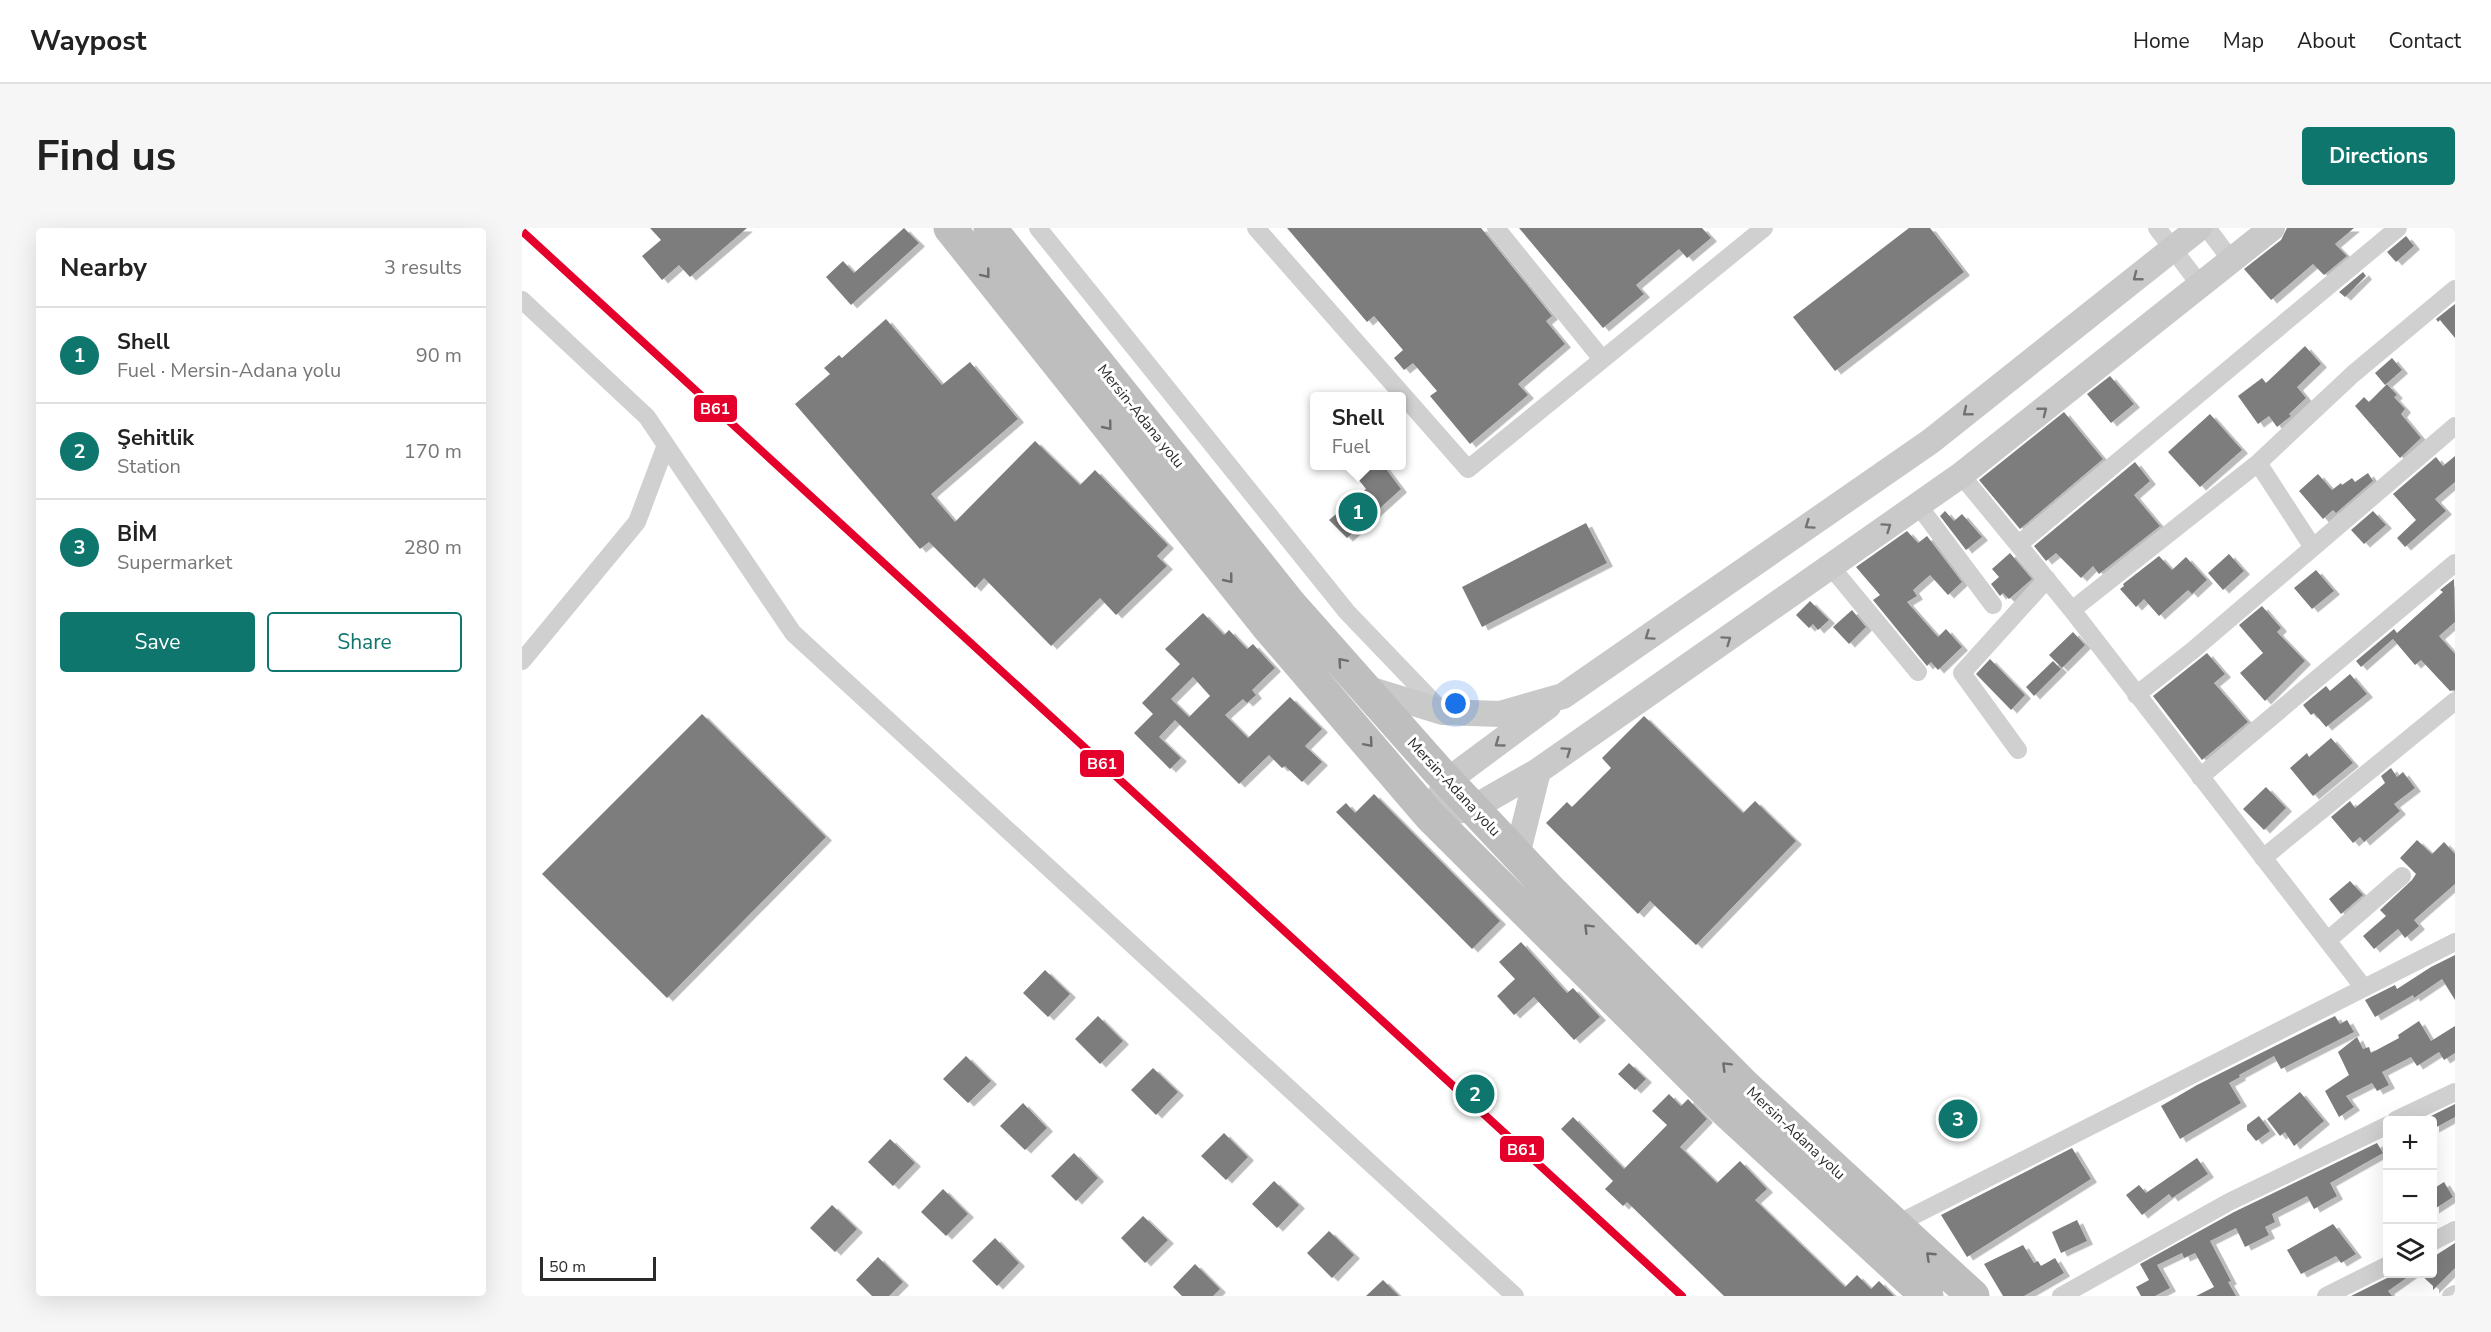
<!DOCTYPE html>
<html lang="en">
<head>
<meta charset="utf-8">
<style>
  :root { --surface:#fff; --page:#f6f6f6; --text:#222; --muted:#767676; --line:#e0e0e0; --accent:#0f766e }
  body { margin:0; font-family:"Nunito Sans",sans-serif; background:var(--page); color:var(--text) }
  .controls { position:absolute; right:18px; bottom:18px; display:grid; overflow:hidden; border-radius:6px; box-shadow:0 6px 24px #0002 }
  .controls button { width:54px; height:54px; display:grid; place-items:center; padding:0; border:0; border-bottom:2px solid var(--line); background:var(--surface); color:var(--text); font:30px sans-serif }
  .scale { position:absolute; left:18px; bottom:15px; width:116px; box-sizing:border-box; padding-left:6px; border:3px solid #2b2b2b; border-top:0; font-size:16px; line-height:21px; white-space:nowrap; color:#2b2b2b; -webkit-text-stroke:4px #fff; paint-order:stroke }
  .you { position:absolute; left:934px; top:476px; width:21px; height:21px; margin:-15px; border:4px solid #fff; border-radius:50%; background:#1a73e8; box-shadow:0 0 0 9px #1a73e833 }
  .badge { display:grid; place-items:center; width:39px; height:39px; border-radius:50%; background:var(--accent); color:#fff; font-size:20px; font-weight:700 }
  .pin { position:absolute; translate:-50% -50%; border:3px solid #fff; box-shadow:0 2px 6px #0006 }
  .popup { position:absolute; left:788px; top:164px; width:96px; height:78px; box-sizing:border-box; display:grid; place-content:center; border-radius:6px; background:var(--surface); filter:drop-shadow(0 2px 4px #0005); font-size:20px; white-space:nowrap; color:var(--muted) }
  .popup b { font-size:22px; color:var(--text) }
  .popup::after { content:''; position:absolute; left:50%; top:100%; margin-left:-12px; border:12px solid transparent; border-top-color:var(--surface) }
  .list { margin:0; padding:0; list-style:none }
  h2 { display:flex; justify-content:space-between; align-items:center; height:78px; margin:0; padding:0 24px; font-size:26px }
  h2 small { font-size:20px; font-weight:400; color:var(--muted) }
  .list li { display:grid; grid-template-columns:39px 1fr auto; gap:18px; align-items:center; box-sizing:border-box; height:96px; padding:0 24px; border-top:2px solid var(--line) }
  .list b { display:block; font-size:22px; white-space:nowrap }
  .list p { margin:0; font-size:20px; white-space:nowrap; color:var(--muted) }
  .list em { font-size:20px; font-style:normal; color:var(--muted) }
  .actions { display:flex; gap:12px; padding:18px 24px }
  .actions a { flex:1; padding:14px 0; border:2px solid var(--accent); border-radius:6px; text-align:center; font-size:21px; color:var(--accent) }
  .actions .main { background:var(--accent); color:#fff }
  .icon { flex:none; width:33px; height:33px; fill:none; stroke:currentColor; stroke-width:2; stroke-linecap:round; stroke-linejoin:round }
  .map { position:relative; flex:none; width:1933px; height:1068px; overflow:hidden; border-radius:6px }
  header { display:flex; align-items:center; gap:36px; box-sizing:border-box; height:84px; padding:0 30px; background:var(--surface); border-bottom:2px solid var(--line) }
  header strong { font-size:28px }
  nav { display:flex; gap:33px; margin-inline-start:auto; font-size:21px }
  .intro { display:flex; align-items:center; justify-content:space-between; box-sizing:border-box; height:144px; padding:0 36px }
  h1 { margin:0; font-size:42px }
  .button { padding:15px 27px; border-radius:6px; background:var(--accent); color:#fff; font-size:21px; font-weight:700 }
  main { display:flex; gap:36px; padding:0 36px }
  aside { flex:1; background:var(--surface); border-radius:6px; box-shadow:0 6px 24px #0002 }
  .map>svg:first-child { display:block }
  .building { fill:#7d7d7d; fill-rule:evenodd; filter:url(#shadow) }
  .lines { fill:none; stroke-linecap:round; stroke-linejoin:round }
  .street { stroke:#d0d0d0; stroke-width:18 }
  .secondary { stroke:#c9c9c9; stroke-width:26 }
  .highway { stroke:#bebebe; stroke-width:33 }
  .rail-1-casing { stroke:#fff; stroke-width:12 }
  .rail-1 { stroke:#e4002b; stroke-width:8 }
  .oneway { stroke:#6d6d6d }
  .oneway2 { stroke:#727272 }
  .labels { text-anchor:middle; stroke-width:6; stroke-linejoin:round; paint-order:stroke }
  .street-label { font-size:15px; fill:#2b2b2b; stroke:#fff }
  .line-badge { stroke:#fff; stroke-width:2 }
  .badge-label { font-size:16px; text-anchor:middle; font-weight:bold; fill:#fff }
</style>
</head>
<body>
<header>
<strong>Waypost</strong>
<nav><a>Home</a><a>Map</a><a>About</a><a>Contact</a></nav>
</header>
<div class="intro"><h1>Find us</h1><a class="button">Directions</a></div>
<main>
<aside>
<h2>Nearby<small>3 results</small></h2>
<ul class="list">
<li><span class="badge">1</span><div><b>Shell</b><p>Fuel · Mersin-Adana yolu</p></div><em>90 m</em></li>
<li><span class="badge">2</span><div><b>Şehitlik</b><p>Station</p></div><em>170 m</em></li>
<li><span class="badge">3</span><div><b>BİM</b><p>Supermarket</p></div><em>280 m</em></li>
</ul>
<div class="actions"><a class="main">Save</a><a>Share</a></div>
</aside>
<div class="map">
<svg width="1933" height="1068" viewBox="0 0 1933 1068">
  <defs>
    <filter id="shadow"><feDropShadow dx="6" dy="3.5" stdDeviation="0" flood-color="#0004"/></filter>
  </defs>
  <rect width="100%" height="100%" fill="#fff"/>
  <path class="building" d="M128 0H225L168 49 157 37 140 52 120 28 139 12Z
    M382 0 397 15 329 77 304 49 321 33 332 45Z
    M765 0H959L1030 88 1024 93 1043 116 996 156 1006 167 948 216 908 168 915 163 891 135 882 142 872 130 881 122 852 88 845 94Z
    M997 0H1180L1189 10 1165 30 1157 21 1114 57 1122 66 1081 100Z
    M1387 0H1408L1442 44 1313 143 1271 89Z
    M1765 0H1832L1813 16 1825 28 1802 47 1791 36 1749 72 1722 41 1759 12Z
    M1884 8 1892 18 1874 34 1865 24Z
    M1841 44 1844 48 1823 69 1817 64Z
    M1933 76V110L1918 92 1916 94 1914 91Z
    M364 91 420 157 448 134 496 191 409 266 433 294 513 213 558 257 573 242 646 317 635 328 645 338 594 387 578 370 529 418 462 350 453 360 407 314 398 321 273 176 308 146 302 140 317 127 320 130Z
    M1783 118 1799 136 1775 159 1784 170 1767 186 1769 188 1755 199 1747 188 1736 196 1716 168 1740 150 1744 155Z
    M1870 130 1880 142 1863 157 1853 145Z
    M1588 148 1612 176 1589 195 1565 166Z
    M1865 156 1875 167 1872 169 1883 181 1879 186 1899 210 1878 230 1833 178 1842 169 1847 174Z
    M1542 184 1581 231 1498 301 1457 252Z
    M1688 186 1720 222 1678 259 1646 224Z
    M1933 228V254L1913 271 1924 283 1883 319 1875 310 1894 292 1871 266 1914 229 1921 238Z
    M1613 234 1628 253 1612 267 1638 298 1577 346 1571 338 1559 350 1534 325 1524 333 1512 318Z
    M825 237H861L879 261 825 310 807 292 844 261Z
    M1846 245 1851 253 1814 285 1811 282 1801 291 1777 263 1796 246 1810 262 1819 255 1820 257 1830 250 1833 254Z
    M1423 283 1432 293 1440 286 1460 309 1444 322 1418 288Z
    M1851 283 1864 297 1842 316 1829 302Z
    M1064 295 1085 335 960 399 940 359Z
    M1385 303 1396 315 1405 308 1440 354 1426 367 1408 347 1391 362 1395 368 1385 374 1416 409 1424 401 1440 419 1416 442 1409 434 1405 438 1351 372 1358 367 1334 339Z
    M1488 325 1510 351 1487 371 1481 365 1478 368 1469 356 1477 349 1470 341Z
    M1707 326 1722 343 1701 362 1686 345Z
    M1637 328 1650 342 1664 329 1685 352 1670 366 1666 362 1637 388 1622 371 1614 379 1598 361 1602 358 1601 356Z
    M1794 342 1812 363 1790 381 1772 360Z
    M1932 351 1933 394 1917 408 1933 426V462L1928 463 1899 432 1893 437 1871 411 1839 439 1834 433 1872 401 1875 405 1921 364 1918 362Z
    M1288 373 1307 392 1296 402 1291 396 1287 400 1274 387Z
    M1740 378 1759 400 1755 404 1783 433 1743 473 1718 445 1741 425 1717 397Z
    M1330 382 1344 399 1327 416 1311 399Z
    M681 385 702 407 707 402 725 421 731 416 753 440 730 462 734 467 725 475 721 471 703 487 726 510 768 469 800 501 783 518 800 534 780 554 763 538 760 540 747 527 717 556 653 492 637 509 659 530 648 541 612 505 631 486 620 475 658 436 643 421ZM671 449 688 468 667 489 649 471Z
    M1551 404 1563 417 1540 440 1527 427Z
    M1685 425 1703 446 1692 455 1726 494 1680 532 1631 468Z
    M1468 431 1503 467 1489 482 1454 446Z
    M1531 433 1539 441 1512 468 1504 459Z
    M1828 446 1845 466 1804 499 1792 485 1789 487 1781 477 1804 458 1808 463Z
    M180 486 304 609 145 770 20 646Z
    M1122 488 1221 585 1233 573 1274 613 1174 717 1128 673 1116 686 1024 595 1045 574 1050 579 1089 540 1080 530Z
    M1809 510 1831 535 1791 568 1768 540 1785 525 1787 529Z
    M1869 540 1875 549 1881 544 1893 560 1872 576 1878 583 1842 614 1838 609 1831 615 1809 589 1828 573 1833 580 1863 555 1859 548Z
    M1744 559 1764 580 1742 602 1721 581Z
    M852 566 978 693 950 721 814 584 824 575 833 585Z
    M1895 612 1910 626 1922 614 1933 626V656L1892 692 1897 698 1883 710 1876 701 1852 721 1841 708 1864 688 1858 682 1890 652 1894 646 1878 630Z
    M1828 653 1841 667 1819 686 1807 671Z
    M999 714 1045 765 1051 760 1078 789 1052 812 1012 769 992 787 975 768 993 751 977 734Z
    M1933 727V772L1920 751 1892 770 1891 767 1853 789 1843 772 1873 757 1875 761 1909 739Z
    M523 742 548 766 526 789 501 765Z
    M576 788 601 813 578 836 553 811Z
    M1813 788 1818 796 1825 792 1832 804 1759 841 1752 828 1717 847 1718 849 1707 855 1719 875 1658 911 1639 878 1675 857Z
    M1897 793 1909 813 1933 798V825L1922 832 1917 824 1895 838 1889 829 1860 844 1867 857 1855 863 1850 855 1824 868 1832 879 1817 889 1803 863 1827 847 1816 824 1835 809 1841 821 1847 819 1849 825 1877 810 1876 807Z
    M444 828 469 853 446 875 421 851Z
    M1107 835 1124 851 1113 862 1096 846Z
    M631 840 656 864 634 887 609 862Z
    M1778 864 1802 893 1772 918 1763 904 1758 908 1745 891Z
    M1147 866 1159 878 1166 871 1185 891 1158 919 1195 955 1218 933 1245 961 1233 972 1323 1059 1335 1047 1349 1061 1357 1053 1372 1068H1202L1105 974 1101 978 1083 961 1091 953 1039 901 1051 889 1102 941 1145 897 1130 883Z
    M501 875 525 900 503 922 478 898Z
    M1933 876V889L1911 901V892H1906L1905 890Z
    M1737 888 1748 903 1734 913 1725 902V897Z
    M702 905 726 929 704 952 679 928Z
    M368 911 393 935 371 958 346 934Z
    M1855 915 1861 925 1808 955 1815 968 1792 981 1785 968 1750 986 1753 994 1743 999 1747 1007 1723 1019 1714 1000 1688 1013 1709 1053 1706 1054 1714 1068H1674L1692 1059 1673 1025 1662 1030 1660 1025 1635 1037 1648 1060 1633 1068H1619L1614 1059 1627 1052 1618 1036 1712 984Z
    M1550 920 1569 951 1445 1029 1419 987Z
    M552 925 576 950 554 973 529 948Z
    M1675 930 1686 946 1650 970 1647 966 1620 987 1604 967 1617 957 1624 965Z
    M752 953 777 977 755 1000 730 976Z
    M1922 954 1931 969 1911 982V961Z
    M421 961 446 986 424 1008 399 984Z
    M310 977 335 1001 313 1024 288 1000Z
    M621 988 646 1012 623 1035 599 1010Z
    M1555 992 1565 1013 1539 1025 1530 1004Z
    M1811 996 1834 1026 1819 1035 1814 1028 1779 1046 1765 1022Z
    M807 1003 832 1027 810 1050 785 1025Z
    M473 1010 497 1035 475 1058 450 1033Z
    M1933 1015V1040L1911 1062V1058L1898 1046H1911V1029Z
    M1501 1017 1512 1035 1516 1033 1519 1038 1533 1030 1542 1045 1502 1068H1481L1462 1036Z
    M356 1029 381 1054 367 1068H350L334 1052Z
    M673 1036 698 1061 691 1068H660L651 1059Z
    M1873 1046H1890L1866 1063 1870 1068H1829Z
    M861 1052 877 1068H844Z"/>
  <g class="lines">
    <path class="street" d="M516 0 825 384 920 483
      M734 0 946 241 1242 0
      M974 0 1080 131
      M1635 0 1679 58
      M1685 0 1710 33
      M0 72 125 189 271 405 993 1068
      M1736 235 1790 318
      M1439 247 1550 382 1842 760
      M1396 277 1471 377
      M1497 316 1876 0
      M1309 339 1396 444
      M1550 382 1736 235 1831 146 1933 61
      M0 433 115 294 144 217
      M1614 467 1670 423 1933 198
      M1496 522 1440 445 1525 351
      M1678 549 1933 335
      M1741 630 1933 473
      M1806 712 1880 648
      M1874 892 1933 864
      M1373 997 1933 714
      M1910 1014 1933 1002
      M1539 1068 1707 974 1866 897
      M1804 1068 1866 1037
      M1929 1068 1933 1066"/>
    <path class="secondary" d="M843 460 921 484 978 486 1041 468 1409 213 1677 0
      M908 588 925 553 1026 478
      M908 588 951 580 1016 543
      M995 627 1016 543 1439 247 1750 0"/>
    <path class="highway" d="M428 0 745 398 908 588 1204 883 1405 1068
      M468 0 769 377 917 544 1031 665 1223 858 1451 1068"/>
    <g class="rail-1-casing">
      <path id="rail-1" d="M0 3 1160 1068"/>
    </g>
    <use href="#rail-1" class="rail-1"/>
  </g>
  <defs><path id="oneway-chevron" d="M-2-3.5L2.5 0L-2 3.5" fill="none" stroke-width="1.6" stroke-linecap="round" stroke-linejoin="round" transform="scale(1.5)"/></defs>
  <g class="oneway">
    <use href="#oneway-chevron" transform="translate(464 46) rotate(52)"/>
    <use href="#oneway-chevron" transform="translate(586 198) rotate(51)"/>
    <use href="#oneway-chevron" transform="translate(707 351) rotate(51)"/>
    <use href="#oneway-chevron" transform="translate(820 434) rotate(-131)"/>
    <use href="#oneway-chevron" transform="translate(847 515) rotate(49)"/>
    <use href="#oneway-chevron" transform="translate(1066 700) rotate(-135)"/>
    <use href="#oneway-chevron" transform="translate(1204 838) rotate(-135)"/>
    <use href="#oneway-chevron" transform="translate(1408 1028) rotate(-137)"/>
  </g>
  <g class="oneway2">
    <use href="#oneway-chevron" transform="translate(1615 49) rotate(142)"/>
    <use href="#oneway-chevron" transform="translate(1521 183) rotate(-38)"/>
    <use href="#oneway-chevron" transform="translate(1445 184) rotate(141)"/>
    <use href="#oneway-chevron" transform="translate(1287 297) rotate(145)"/>
    <use href="#oneway-chevron" transform="translate(1365 299) rotate(-35)"/>
    <use href="#oneway-chevron" transform="translate(1127 408) rotate(145)"/>
    <use href="#oneway-chevron" transform="translate(1205 412) rotate(-35)"/>
    <use href="#oneway-chevron" transform="translate(977 515) rotate(144)"/>
    <use href="#oneway-chevron" transform="translate(1045 523) rotate(-35)"/>
  </g>
  <g class="labels">
    <g class="street-label">
      <text transform="translate(619 188) rotate(51)" y="5">Mersin-Adana yolu</text>
      <text transform="translate(932 559) rotate(47)" y="5">Mersin-Adana yolu</text>
      <text transform="translate(1274 905) rotate(43)" y="5">Mersin-Adana yolu</text>
    </g>
  </g>
  <g class="line-badge">
    <rect x="171" y="166" width="45" height="29" rx="6" fill="#e4002b"/>
    <rect x="557" y="521" width="46" height="29" rx="6" fill="#e4002b"/>
    <rect x="977" y="907" width="46" height="28" rx="6" fill="#e4002b"/>
  </g>
  <g class="badge-label">
    <text x="193" y="186">B61</text>
    <text x="580" y="541">B61</text>
    <text x="1000" y="927">B61</text>
  </g>
</svg>
<div class="controls">
<button>+</button>
<button>−</button>
<button><svg class="icon" aria-label="layers" viewBox="0 0 24 24"><path d="M12 4l9 5-9 5-9-5zM3 14l9 5 9-5"/></svg></button>
</div>
<div class="scale">50 m</div>
<div class="you"></div>
<div class="pin badge" style="left:836px;top:284px">1</div>
<div class="popup"><b>Shell</b>Fuel</div>
<div class="pin badge" style="left:953px;top:866px">2</div>
<div class="pin badge" style="left:1436px;top:891px">3</div>
</div>
</main>
</body>
</html>
